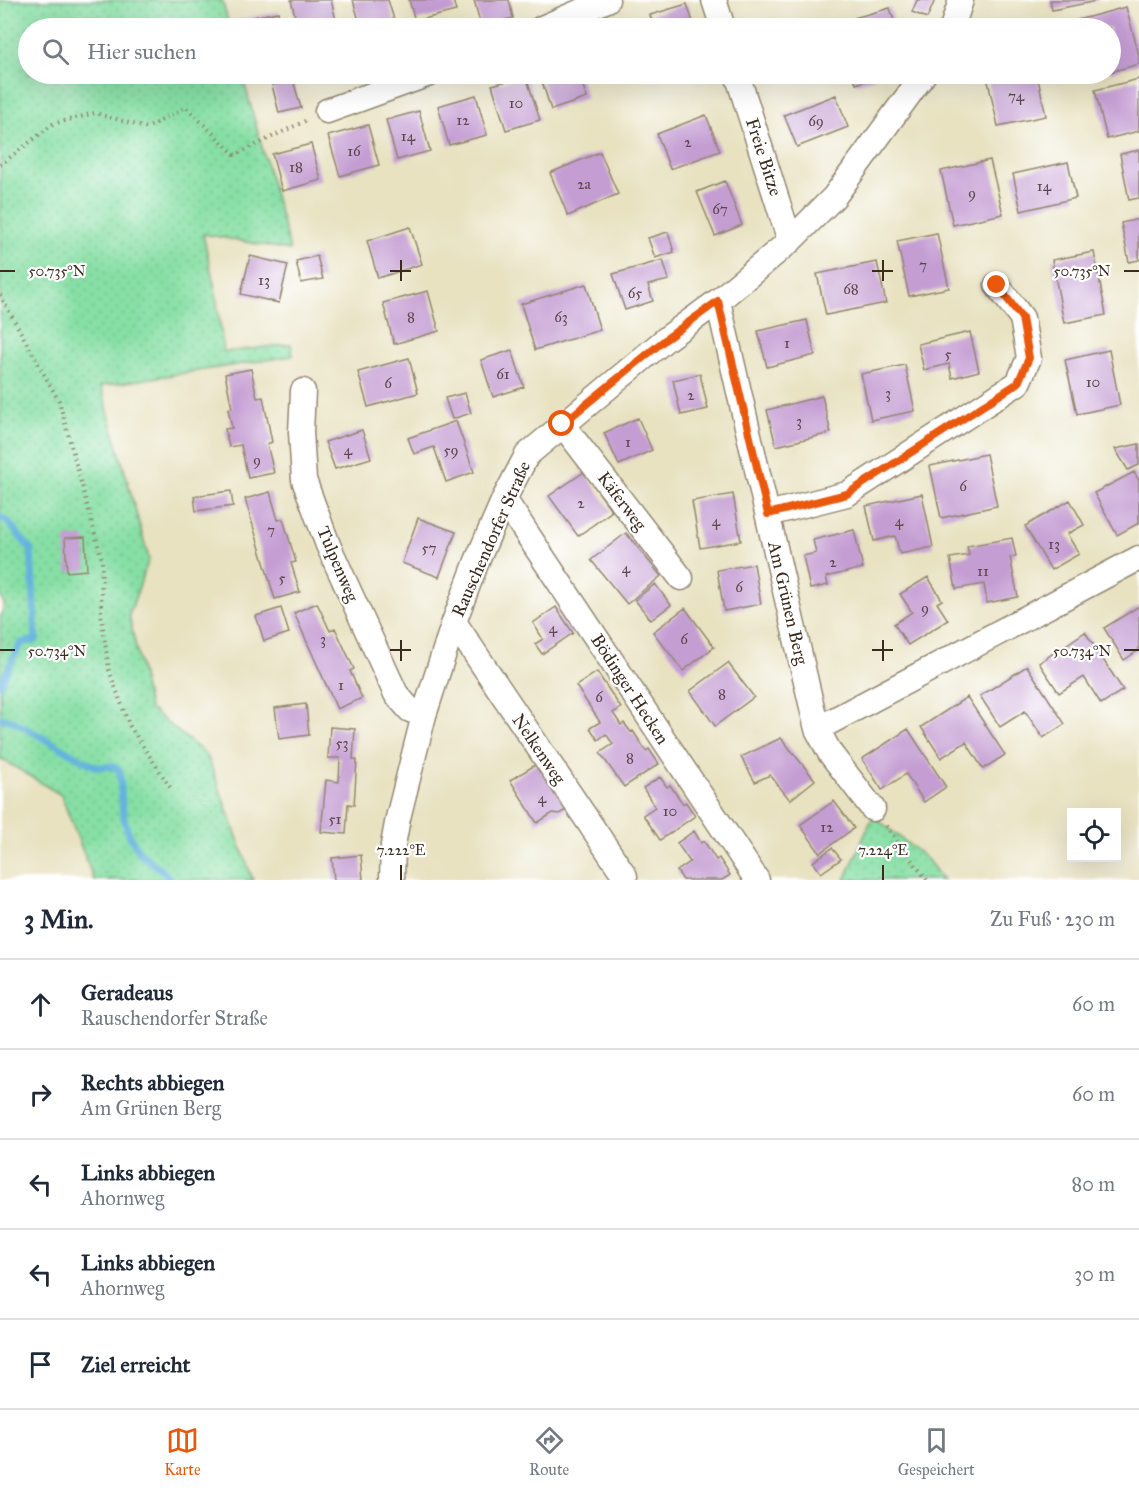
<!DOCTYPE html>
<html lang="de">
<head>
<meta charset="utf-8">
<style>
  :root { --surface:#fff; --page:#f2f2f3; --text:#1f2937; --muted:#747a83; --line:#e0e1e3; --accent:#ea580c }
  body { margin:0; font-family:"IM FELL Great Primer",serif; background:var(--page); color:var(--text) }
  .controls { position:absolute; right:18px; bottom:18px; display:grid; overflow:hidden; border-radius:0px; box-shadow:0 6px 24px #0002 }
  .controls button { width:54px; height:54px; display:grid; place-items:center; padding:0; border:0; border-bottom:2px solid var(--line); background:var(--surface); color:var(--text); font:30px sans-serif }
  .stop { position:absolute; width:18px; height:18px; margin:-14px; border:4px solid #ea580c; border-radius:50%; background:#fff }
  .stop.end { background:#ea580c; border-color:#fff; box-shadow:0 2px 6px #0008 }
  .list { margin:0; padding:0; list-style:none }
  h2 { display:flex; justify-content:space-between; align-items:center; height:78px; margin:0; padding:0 24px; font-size:26px }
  h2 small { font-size:20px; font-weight:400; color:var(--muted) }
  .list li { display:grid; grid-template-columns:39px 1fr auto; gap:18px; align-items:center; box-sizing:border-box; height:90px; padding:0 24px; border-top:2px solid var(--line) }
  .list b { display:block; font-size:22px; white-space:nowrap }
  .list p { margin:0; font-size:20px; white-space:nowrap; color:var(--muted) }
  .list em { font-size:20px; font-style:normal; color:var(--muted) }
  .icon { flex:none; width:33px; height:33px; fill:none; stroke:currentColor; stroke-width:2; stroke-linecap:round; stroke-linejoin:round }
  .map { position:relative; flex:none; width:1139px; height:880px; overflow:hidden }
  .search { position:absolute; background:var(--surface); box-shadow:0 6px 24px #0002; left:18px; right:18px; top:18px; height:66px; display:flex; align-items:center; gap:15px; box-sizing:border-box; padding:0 21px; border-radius:33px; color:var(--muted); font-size:22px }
  .sheet { height:528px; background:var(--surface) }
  nav { display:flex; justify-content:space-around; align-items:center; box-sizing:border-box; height:84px; border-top:2px solid var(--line); background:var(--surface); font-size:16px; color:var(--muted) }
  nav a { display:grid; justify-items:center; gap:3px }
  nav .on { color:var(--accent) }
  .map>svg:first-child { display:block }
  .grass { fill:url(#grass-dots); stroke:#608461; stroke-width:1.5 }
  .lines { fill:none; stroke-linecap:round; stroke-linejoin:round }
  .stream { stroke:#63b2dd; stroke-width:7 }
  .building { fill:#c49dd3 }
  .minor-casing { stroke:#928670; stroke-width:27 }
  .path { stroke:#928670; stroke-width:4; stroke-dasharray:1.5 4.5; stroke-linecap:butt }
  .minor { stroke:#fff; stroke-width:24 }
  .route { stroke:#ea580c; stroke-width:8 }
  .ticks { fill:none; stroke:#3b2a1e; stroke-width:2 }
  .labels { text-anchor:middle; stroke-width:4.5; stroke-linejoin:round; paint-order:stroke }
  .number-label { font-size:15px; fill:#5d474b }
  .street-label { font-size:18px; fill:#3b2a1e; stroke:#fff }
  .ticks-label { font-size:15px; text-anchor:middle; fill:#3b2a1e; stroke:#fff; stroke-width:4.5; stroke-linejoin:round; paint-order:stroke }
</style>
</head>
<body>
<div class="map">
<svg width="1139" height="880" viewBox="0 0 1139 880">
  <defs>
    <pattern id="grass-dots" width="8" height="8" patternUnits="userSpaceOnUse" patternTransform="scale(1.5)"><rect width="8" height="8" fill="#86dfa4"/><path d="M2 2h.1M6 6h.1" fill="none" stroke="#75c08d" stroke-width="1.8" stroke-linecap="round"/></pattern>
  </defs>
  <rect width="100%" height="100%" fill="#fff"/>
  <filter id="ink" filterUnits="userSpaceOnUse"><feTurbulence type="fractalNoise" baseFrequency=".0167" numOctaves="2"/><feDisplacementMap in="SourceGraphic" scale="12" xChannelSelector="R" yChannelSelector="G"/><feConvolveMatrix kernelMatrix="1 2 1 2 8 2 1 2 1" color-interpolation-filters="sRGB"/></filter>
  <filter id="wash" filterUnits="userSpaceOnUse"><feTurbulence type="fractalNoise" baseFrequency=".008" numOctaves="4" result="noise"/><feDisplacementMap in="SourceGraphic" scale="24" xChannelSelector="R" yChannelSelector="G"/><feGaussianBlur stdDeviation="1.35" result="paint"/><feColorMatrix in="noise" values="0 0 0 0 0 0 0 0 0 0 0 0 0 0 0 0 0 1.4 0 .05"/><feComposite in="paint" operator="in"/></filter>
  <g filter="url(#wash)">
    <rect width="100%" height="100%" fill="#e8e2c1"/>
    <path class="grass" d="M0 0H222L230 28H28V74H242L290 250 203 234 215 289 224 352 291 344 293 356 101 386 149 559 129 615 149 708 207 755 253 880H94L61 795 0 758V617L5 605 0 595Z
      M873 816 927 859 943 880H845Z"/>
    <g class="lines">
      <path class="stream" d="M0 517 7 521 31 550 36 640 21 643 0 685
        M0 718 11 720 96 767 113 766 120 771C122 800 120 827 139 851 147 861 165 870 170 880"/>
    </g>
    <g id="blocks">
      <path class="building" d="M291 0H331L338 28H298Z
        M353 0H388L396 26 385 28H361Z
        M409 0H453L456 11 415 21Z
        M474 0H509L513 18 481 26Z
        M917 0H935L927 18 912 12Z
        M1050 0H1097V1L1052 10Z
        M687 4 695 28H654L650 15Z
        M1126 7 1139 55V64L1110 72V28H1076L1074 21Z
        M890 8 896 28H857L854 18Z
        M278 12 282 28H241L239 20Z
        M810 21 813 28H793Z
        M544 74H579L587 98 551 110 540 75Z
        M853 74H874L875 78 856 84Z
        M1001 74H1037L1046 116 998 126 987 77Z
        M526 76 540 120 506 130 492 85Z
        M1139 79V131L1107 139 1095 90Z
        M293 80 301 108 279 113 272 85Z
        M476 95 487 135 449 145 438 106Z
        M836 95 848 127 797 147 784 115Z
        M419 111 430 151 397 160 386 120Z
        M706 115 720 151 670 169 657 134Z
        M368 125 379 165 340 176 328 136Z
        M311 144 321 180 282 191 272 154Z
        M1139 150V198L1129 200 1120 154Z
        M600 152 618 194 568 216 550 173Z
        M990 160 1003 214 953 225 941 171Z
        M1068 162 1076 198 1021 211 1013 174Z
        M725 181 742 225 715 236 697 192Z
        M1139 219V260L1129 262 1121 223Z
        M410 227 422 264 378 278 367 241Z
        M668 232 674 252 655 258 648 238Z
        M937 233 949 288 909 296 897 241Z
        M1094 252 1106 315 1064 323 1052 260Z
        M250 256 288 265 279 303 241 294Z
        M317 256 323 279 301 283 296 261Z
        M663 260 669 280 648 285 653 301 625 310 613 274Z
        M877 262 886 303 826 315 817 274Z
        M586 284 600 330 535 350 521 304Z
        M428 291 439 331 394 344 383 303Z
        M807 320 815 355 767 367 758 331Z
        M970 332 979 371 952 378 949 364 924 370 918 344Z
        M512 350 524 387 493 397 481 360Z
        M1109 350 1120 405 1077 414 1065 360Z
        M409 358 418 393 368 407 358 372Z
        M905 365 915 411 871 420 861 374Z
        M251 369 257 398 263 397 272 442 267 444 274 473 248 478 241 445 229 447 225 429 232 428 228 409 232 408 225 374Z
        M700 374 708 409 681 415 673 380Z
        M465 393 471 413 452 419 445 398Z
        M822 396 831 433 776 446 767 410Z
        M638 418 652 450 619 465 604 433Z
        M456 421 474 472 446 482 434 447 414 454 408 438Z
        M362 430 371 458 335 469 325 442Z
        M1139 444V465L1128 470 1115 449Z
        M986 454 997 506 941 518 930 466Z
        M584 472 612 511 578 536 549 496Z
        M1134 472 1139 481V523L1117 535 1094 493Z
        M231 491 233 506 196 511 194 496Z
        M270 492 278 520 283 519 296 562 291 563 300 592 275 599 245 499Z
        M733 494 741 541 700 548 692 501Z
        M922 494 933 547 900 554 895 536 874 541 866 506Z
        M1070 500 1084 525 1067 534 1079 554 1051 570 1025 526Z
        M418 518 456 532 439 577 402 563Z
        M854 530 863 568 826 577 828 585 810 589 803 556 816 553 813 540Z
        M626 533 661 576 627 604 591 560Z
        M85 537 87 570 67 572 65 538Z
        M1012 538 1016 556 1010 557 1018 597 987 603 984 584 956 589 950 558 969 555 967 546Z
        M754 564 761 604 724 611 717 570Z
        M928 577 942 600 937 603 948 620 908 645 894 624 912 612 900 594Z
        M655 584 671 605 651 620 635 600Z
        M317 603 330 631 335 628 354 669 350 671 362 698 337 709 294 613Z
        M1139 606V650L1124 660 1104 628Z
        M556 607 573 633 542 654 535 644 543 639 533 623Z
        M281 608 289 633 264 641 256 616Z
        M685 608 714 647 683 671 653 632Z
        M1085 632 1123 690 1101 704 1084 677 1059 693 1039 663Z
        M728 663 754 697 715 726 690 691Z
        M1027 666 1065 724 1043 738 1025 711 1000 727 980 696Z
        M597 672 621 708 613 713 621 725 624 723 631 732 633 731 646 751 649 749 659 764 624 787 600 753 613 744 606 734 598 740 590 728 600 722 576 686Z
        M967 697 1005 755 983 769 966 742 941 758 921 727Z
        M306 704 309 735 279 739 275 708Z
        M330 727 355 729 353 759 357 760 354 805 348 804 346 834 321 832 326 780 339 782 340 758H328Z
        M908 729 946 787 924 802 906 774 882 790 862 759Z
        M781 738 815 780 790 800 770 775 755 782 741 757Z
        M537 764 567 804 566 810 559 814 553 813 537 823 510 780Z
        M660 777 667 787 670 785 683 804 686 802 695 816 660 840 643 815 655 807 643 788Z
        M834 801 854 828 820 853 800 825Z
        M694 831 701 843 704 841 716 860 719 858 730 875 722 880H683L677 871 690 862 677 843Z
        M832 848 841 859 821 873 813 862Z
        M361 855 363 880H334L332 858Z"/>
    </g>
  </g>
  <g filter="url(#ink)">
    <use href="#blocks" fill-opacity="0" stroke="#928670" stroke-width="1.5"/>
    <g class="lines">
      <g class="minor-casing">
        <path id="minor" d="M714 0 723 28
          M542 28 607 0
          M952 28 961 0
          M737 74 790 241
          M327 111 429 74
          M718 301 817 729 1139 558
          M303 391 301 432 304 480 328 545 396 694 410 710 424 715
          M562 424 681 578
          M504 499 757 880
          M768 514 847 494 1018 383 1029 358 1022 318 997 285
          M454 622 625 876
          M817 729 830 753 873 809
          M392 880 393 845 398 818 424 715 454 622 477 561 504 499 527 455 666 339 718 301 790 241 834 197 924 74"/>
      </g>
      <path class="path" d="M0 165 53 124 95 113 147 128 186 107 235 155 307 120
        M0 295 59 401 102 560 101 614 109 670 129 725 172 790
        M886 826 927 880"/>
      <use href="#minor" class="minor"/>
    </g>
  </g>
  <g class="lines" filter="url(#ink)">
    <path class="route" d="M562 424 666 339 718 301 768 514 847 494 1018 383 1029 358 1022 318 997 285"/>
  </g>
  <path class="ticks" d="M401 260V281M883 260V281M0 271H15M390 271H411M872 271H893M1124 271H1139M401 640V661M883 640V661M0 650H15M390 650H411M872 650H893M1124 650H1139M401 865V880M883 865V880"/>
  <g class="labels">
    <g class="number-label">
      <text x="1016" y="101">74</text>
      <text x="516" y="108">10</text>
      <text x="463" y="125">12</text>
      <text x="816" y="126">69</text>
      <text x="408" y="141">14</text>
      <text x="688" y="147">2</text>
      <text x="354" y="156">16</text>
      <text x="296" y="172">18</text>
      <text x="584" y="189">2a</text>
      <text x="1044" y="191">14</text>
      <text x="972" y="198">9</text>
      <text x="720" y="214">67</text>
      <text x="923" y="270">7</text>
      <text x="264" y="285">13</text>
      <text x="851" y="294">68</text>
      <text x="635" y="298">65</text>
      <text x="411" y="322">8</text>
      <text x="561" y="322">63</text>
      <text x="787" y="348">1</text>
      <text x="948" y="359">5</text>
      <text x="503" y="379">61</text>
      <text x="1093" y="387">10</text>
      <text x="388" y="388">6</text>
      <text x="888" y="398">3</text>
      <text x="691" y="400">2</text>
      <text x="799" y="426">3</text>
      <text x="628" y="447">1</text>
      <text x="348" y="455">4</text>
      <text x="451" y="455">59</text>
      <text x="257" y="465">9</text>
      <text x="963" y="491">6</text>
      <text x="581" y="508">2</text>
      <text x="716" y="526">4</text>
      <text x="899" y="526">4</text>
      <text x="271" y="535">7</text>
      <text x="1054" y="549">13</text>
      <text x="429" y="553">57</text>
      <text x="833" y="567">2</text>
      <text x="626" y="573">4</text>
      <text x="983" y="576">11</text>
      <text x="282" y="583">5</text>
      <text x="739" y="592">6</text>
      <text x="925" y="613">9</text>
      <text x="553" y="633">4</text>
      <text x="323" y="644">3</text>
      <text x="684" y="644">6</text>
      <text x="341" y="690">1</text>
      <text x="722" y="699">8</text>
      <text x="599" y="702">6</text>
      <text x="342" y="748">53</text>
      <text x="630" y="763">8</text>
      <text x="542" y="803">4</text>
      <text x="670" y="816">10</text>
      <text x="335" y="824">51</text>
      <text x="827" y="832">12</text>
    </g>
    <g class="street-label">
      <text transform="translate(764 157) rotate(72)" y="6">Freie Bitze</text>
      <text transform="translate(622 501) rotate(53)" y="6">Käferweg</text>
      <text transform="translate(491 539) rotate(-66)" y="6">Rauschendorfer Straße</text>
      <text transform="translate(338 564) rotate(67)" y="6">Tulpenweg</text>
      <text transform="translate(788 603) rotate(77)" y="6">Am Grünen Berg</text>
      <text transform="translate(630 689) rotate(57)" y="6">Bödinger Hecken</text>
      <text transform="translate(539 749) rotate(56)" y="6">Nelkenweg</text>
    </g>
  </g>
  <g class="ticks-label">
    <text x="57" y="276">50.735°N</text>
    <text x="1082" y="276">50.735°N</text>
    <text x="57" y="656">50.734°N</text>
    <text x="1082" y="656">50.734°N</text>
    <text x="401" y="855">7.222°E</text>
    <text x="883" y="855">7.224°E</text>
  </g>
</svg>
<div class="controls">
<button><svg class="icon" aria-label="locate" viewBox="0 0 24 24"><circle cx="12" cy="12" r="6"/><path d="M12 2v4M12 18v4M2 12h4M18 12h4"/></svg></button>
</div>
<div class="stop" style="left:562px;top:424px"></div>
<div class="stop end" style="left:997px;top:285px"></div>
<div class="search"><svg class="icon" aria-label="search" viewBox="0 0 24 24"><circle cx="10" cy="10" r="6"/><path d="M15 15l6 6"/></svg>Hier suchen</div>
</div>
<section class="sheet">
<h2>3 Min.<small>Zu Fuß · 230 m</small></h2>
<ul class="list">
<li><svg class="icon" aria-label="ahead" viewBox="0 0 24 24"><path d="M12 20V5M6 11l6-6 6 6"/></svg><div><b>Geradeaus</b><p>Rauschendorfer Straße</p></div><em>60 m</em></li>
<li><svg class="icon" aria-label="right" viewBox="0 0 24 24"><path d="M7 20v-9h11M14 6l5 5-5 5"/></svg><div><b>Rechts abbiegen</b><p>Am Grünen Berg</p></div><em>60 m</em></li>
<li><svg class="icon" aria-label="left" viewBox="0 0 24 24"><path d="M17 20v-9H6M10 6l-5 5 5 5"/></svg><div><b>Links abbiegen</b><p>Ahornweg</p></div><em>80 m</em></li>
<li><svg class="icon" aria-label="left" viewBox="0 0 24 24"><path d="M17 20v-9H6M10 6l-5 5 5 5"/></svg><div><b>Links abbiegen</b><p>Ahornweg</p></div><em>30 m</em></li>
<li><svg class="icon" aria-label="arrive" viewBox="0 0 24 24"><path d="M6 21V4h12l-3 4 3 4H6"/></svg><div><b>Ziel erreicht</b></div></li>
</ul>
</section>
<nav>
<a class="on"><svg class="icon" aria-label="map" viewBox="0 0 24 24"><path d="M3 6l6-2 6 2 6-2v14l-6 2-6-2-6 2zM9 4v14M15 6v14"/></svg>Karte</a>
<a><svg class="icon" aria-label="directions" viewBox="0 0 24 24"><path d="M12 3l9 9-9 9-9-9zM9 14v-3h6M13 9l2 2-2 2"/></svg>Route</a>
<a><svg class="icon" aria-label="saved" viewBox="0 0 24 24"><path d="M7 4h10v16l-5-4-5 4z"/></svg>Gespeichert</a>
</nav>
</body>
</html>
